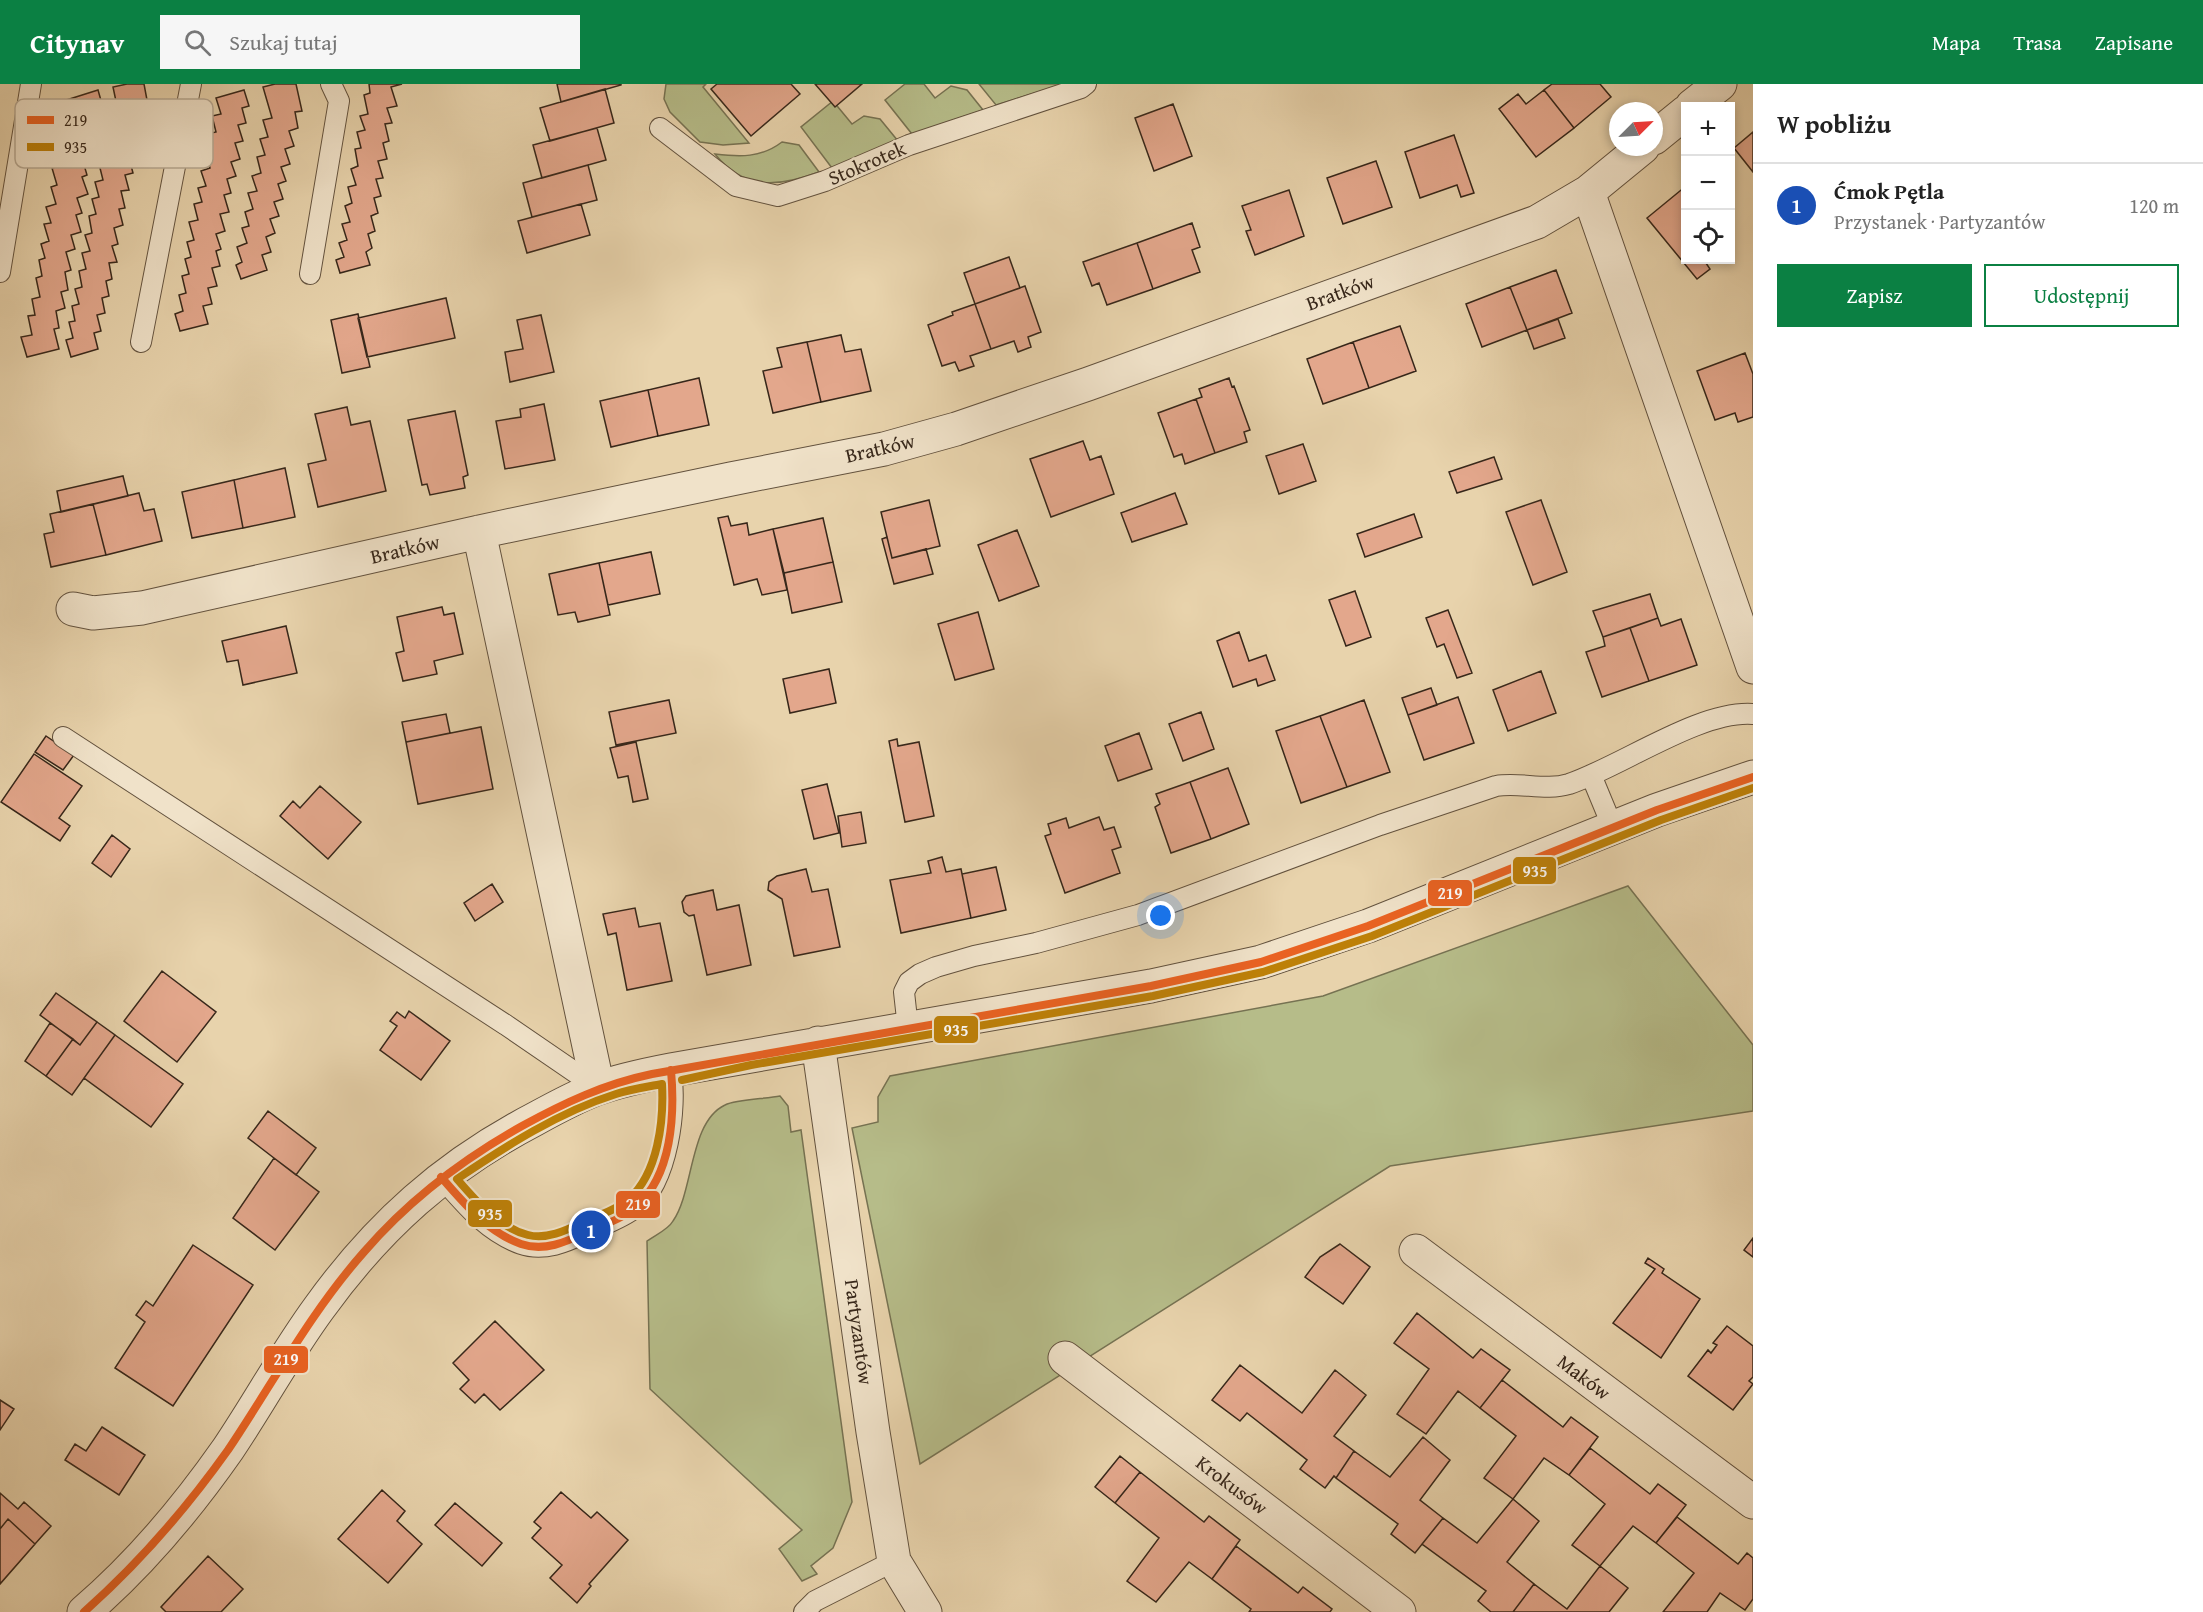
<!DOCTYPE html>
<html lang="pl">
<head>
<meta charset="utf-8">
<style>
  :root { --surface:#fff; --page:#f6f6f6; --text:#222; --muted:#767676; --line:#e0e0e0; --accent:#0b8043 }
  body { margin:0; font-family:"Gentium Book Plus",serif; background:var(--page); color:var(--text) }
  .controls { position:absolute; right:18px; top:18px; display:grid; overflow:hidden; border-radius:0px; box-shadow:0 3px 9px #0003 }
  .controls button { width:54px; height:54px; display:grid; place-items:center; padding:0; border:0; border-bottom:2px solid var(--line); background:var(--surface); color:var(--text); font:30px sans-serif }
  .compass { position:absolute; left:1609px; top:18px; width:54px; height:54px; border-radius:50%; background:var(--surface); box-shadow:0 3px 9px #0003; rotate:66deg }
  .you { position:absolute; left:1161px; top:832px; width:21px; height:21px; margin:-15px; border:4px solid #fff; border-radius:50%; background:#1a73e8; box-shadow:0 0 0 9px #1a73e833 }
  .badge { display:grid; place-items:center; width:39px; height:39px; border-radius:50%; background:var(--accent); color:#fff; font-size:20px; font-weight:700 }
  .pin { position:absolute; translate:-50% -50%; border:3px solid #fff; box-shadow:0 2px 6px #0006 }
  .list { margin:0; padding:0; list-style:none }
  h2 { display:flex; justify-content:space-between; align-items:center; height:78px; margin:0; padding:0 24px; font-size:26px }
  h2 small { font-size:20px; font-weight:400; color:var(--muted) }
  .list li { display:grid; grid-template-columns:39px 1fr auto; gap:18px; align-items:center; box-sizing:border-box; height:84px; padding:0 24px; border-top:2px solid var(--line) }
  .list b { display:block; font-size:22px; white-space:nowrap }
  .list p { margin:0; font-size:20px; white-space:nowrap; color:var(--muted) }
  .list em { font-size:20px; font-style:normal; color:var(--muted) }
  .actions { display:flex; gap:12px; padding:18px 24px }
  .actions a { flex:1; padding:14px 0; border:2px solid var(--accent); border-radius:0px; text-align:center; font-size:21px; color:var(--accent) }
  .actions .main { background:var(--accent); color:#fff }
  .icon { flex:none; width:33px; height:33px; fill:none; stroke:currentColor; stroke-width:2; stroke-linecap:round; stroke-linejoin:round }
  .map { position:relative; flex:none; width:1753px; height:1528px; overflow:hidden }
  header { display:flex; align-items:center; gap:36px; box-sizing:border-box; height:84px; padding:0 30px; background:var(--accent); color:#fff }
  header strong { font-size:28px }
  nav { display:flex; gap:33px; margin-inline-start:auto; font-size:21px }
  .search { width:420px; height:54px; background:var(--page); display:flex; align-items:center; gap:15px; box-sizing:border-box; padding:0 21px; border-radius:0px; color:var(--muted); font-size:22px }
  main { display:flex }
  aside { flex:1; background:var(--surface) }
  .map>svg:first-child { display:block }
  .green { fill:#b6bc89; stroke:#767252; stroke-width:1.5 }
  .building { fill:#e3a78c; stroke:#37271a; stroke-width:1.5 }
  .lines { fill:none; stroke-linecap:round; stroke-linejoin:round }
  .lane-casing { stroke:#63523e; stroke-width:22 }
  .street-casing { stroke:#63523e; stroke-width:35 }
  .lane { stroke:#f0e2c9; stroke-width:20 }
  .street { stroke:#f0e2c9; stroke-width:33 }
  .bus-1-casing { stroke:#f0e2c9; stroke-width:12 }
  .bus-2-casing { stroke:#f0e2c9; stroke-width:12 }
  .bus-1 { stroke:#e96222; stroke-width:8 }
  .bus-2 { stroke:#bd8008; stroke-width:8 }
  .labels { text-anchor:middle; stroke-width:5; stroke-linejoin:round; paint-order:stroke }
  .street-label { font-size:20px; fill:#37271a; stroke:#f0e2c9 }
  .key { fill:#f0e2c9; stroke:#b8aa94; stroke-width:1.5 }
  .key-label { font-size:16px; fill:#37271a }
  .line-badge { stroke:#f0e2c9; stroke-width:2 }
  .badge-label { font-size:16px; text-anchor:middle; font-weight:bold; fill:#fff }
</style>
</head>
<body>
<header>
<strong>Citynav</strong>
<div class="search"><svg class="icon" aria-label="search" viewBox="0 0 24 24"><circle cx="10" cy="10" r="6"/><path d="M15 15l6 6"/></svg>Szukaj tutaj</div>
<nav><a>Mapa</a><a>Trasa</a><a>Zapisane</a></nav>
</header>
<main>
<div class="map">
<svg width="1753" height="1528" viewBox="0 0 1753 1528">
  <rect width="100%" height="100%" fill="#e8d3ac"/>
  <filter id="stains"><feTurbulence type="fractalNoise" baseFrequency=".00333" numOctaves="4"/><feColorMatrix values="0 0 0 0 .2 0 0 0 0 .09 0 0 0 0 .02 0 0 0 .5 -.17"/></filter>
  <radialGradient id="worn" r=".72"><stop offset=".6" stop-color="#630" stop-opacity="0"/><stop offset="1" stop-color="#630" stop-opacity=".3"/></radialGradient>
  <path class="green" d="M666 0H706L703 3 749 59 723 61 700 58 670 28 664 15Z
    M905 0H924L935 14 951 2 967 6 983 26 912 50 885 16Z
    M979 0H1064L996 21Z
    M833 17 852 40 864 32 880 35 898 57 832 84 801 43Z
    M782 58 799 61 819 88C779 103 744 107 715 70 740 73 761 74 782 58Z
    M1628 802 1753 961V1027L1390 1082 920 1380 852 1044 878 1038V1013L890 992 1323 912Z
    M780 1012 788 1022 791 1048 801 1046 852 1418 833 1464 811 1482 817 1490 802 1497 779 1465 802 1446 650 1305 647 1157C655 1151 668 1146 673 1137 694 1107 689 1038 725 1021 737 1015 766 1015 780 1012Z"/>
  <path class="building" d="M127 0H144L147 16 141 17 143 34 137 35 140 54 133 55 137 72 129 74 133 89 125 91 129 106 121 107 125 124 119 125 123 141 114 144 118 160 112 162 117 178 109 179 112 195 106 197 109 212 102 214 105 229 97 231 101 247 94 249 98 265 71 273 66 256 73 254 69 238 75 237 72 222 79 220 75 205 82 203 79 187 86 185 82 169 90 167 85 151 92 149 89 132 96 130 92 115 99 113 95 98 103 96 99 80 108 78 104 61 112 60 108 41 114 39 112 23 117 22 113 3Z
    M275 0H296L302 27 295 28 298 44 289 47 294 62 285 65 290 80 281 83 286 97 278 100 283 115 274 118 279 132 270 135 275 149 266 153 271 168 262 171 267 186 241 195 236 181 242 178 237 163 247 159 242 144 249 142 245 128 253 125 248 109 257 107 252 92 261 89 257 73 265 71 260 55 268 53 263 36 272 34 263 3Z
    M369 0H402L391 3 397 22 387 24 392 39 385 40 389 57 383 59 387 75 378 77 383 94 376 95 381 112 374 114 378 129 371 132 375 147 368 150 372 164 366 168 370 181 340 189 336 176 344 173 339 159 347 156 342 140 350 138 345 122 352 119 348 103 356 101 351 85 358 82 355 65 361 64 357 48 365 46 360 32 368 30 364 11 370 9Z
    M557 0H621V1L561 18Z
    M717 0H791L800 10 751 52 711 5Z
    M815 0H862L835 23Z
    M1552 0H1600L1611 13 1574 44 1544 6Z
    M605 5 614 39 550 57 540 24Z
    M98 6 104 27 89 32 95 50 85 53 91 71 82 74 87 91 82 93 88 110 77 114 82 129 76 131 81 148 71 151 75 165 66 168 71 186 65 188 68 206 61 208 65 224 56 227 59 244 54 245 59 265 27 273 21 253 32 251 28 232 35 231 32 215 40 213 36 194 42 192 39 176 45 174 41 160 49 157 44 140 51 139 46 123 56 120 51 103 57 101 52 84 60 82 54 63 63 60 57 42 68 39 60 18Z
    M244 6 249 22 242 24 246 39 238 41 243 57 235 59 240 75 231 78 236 92 227 95 231 109 224 111 229 128 220 130 225 147 216 150 221 165 216 167 220 182 212 184 217 202 208 204 212 220 203 222 208 240 180 247 175 230 183 227 179 211 186 209 182 192 189 190 185 175 191 173 187 158 194 156 189 138 198 136 194 120 202 118 198 104 206 102 201 87 210 84 206 68 212 66 207 50 216 48 212 32 221 30 216 14Z
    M1544 6 1574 44 1536 73 1499 25 1518 10 1526 20Z
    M1173 20 1192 72 1154 87 1135 34Z
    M597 44 606 76 542 94 533 61Z
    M1753 48V88L1734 64Z
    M1454 51 1474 109 1461 113 1457 101 1420 114 1405 68Z
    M1376 77 1392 123 1343 140 1327 94Z
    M588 81 597 116 532 133 523 99Z
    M1686 102V176H1704L1710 185 1697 195 1647 134Z
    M1289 106 1304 152 1255 171 1246 147 1251 146 1242 122Z
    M581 120 590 151 527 169 518 137Z
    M1192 139 1200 163 1192 166 1200 188 1153 205 1137 159Z
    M1137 159 1153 205 1107 221 1099 199 1092 202 1083 178Z
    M1009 173 1020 204 975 220 964 189Z
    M1556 186 1572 229 1527 246 1510 203Z
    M1025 202 1041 248 1028 253 1031 263 1018 268 1014 257 991 265 975 220Z
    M1510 203 1527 246 1482 263 1466 220Z
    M446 214 455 254 367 273 358 234Z
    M975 220 991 265 970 272 974 282 959 287 955 278 942 282 928 241 953 231 952 228Z
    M358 230 370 283 342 289 331 236Z
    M541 231 554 288 510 298 505 268 523 265 517 236Z
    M1558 235 1565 254 1534 265 1527 246Z
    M1400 242 1416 287 1369 304 1353 258Z
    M841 251 845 268 861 265 871 307 821 318 807 258Z
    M807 258 821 318 773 329 763 287 782 283 777 264Z
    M1353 258 1369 304 1323 320 1307 275Z
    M1745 269 1753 290V333L1738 338 1735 329 1715 336 1697 287Z
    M699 294 709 341 658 352 648 306Z
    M1229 294 1232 303 1234 302 1250 346 1244 348 1247 358 1215 369 1196 315 1202 313 1199 305Z
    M648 306 658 352 611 363 600 317Z
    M1196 315 1215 369 1185 380 1182 370 1174 373 1158 329Z
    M544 320 555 376 505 385 496 337 521 333 520 325Z
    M347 323 351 341 370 337 386 407 318 423 308 380 326 376 315 330Z
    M455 327 468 391 463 393 465 404 430 411 427 400 422 401 408 336Z
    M1083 357 1090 376 1101 372 1114 410 1051 433 1030 375Z
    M1303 360 1316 397 1279 410 1266 372Z
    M1494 373 1502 395 1457 409 1449 388Z
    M285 384 295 433 243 444 234 396Z
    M123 392 128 412 61 428 57 407Z
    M234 396 243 444 192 454 182 408Z
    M139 409 144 427 154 425 162 457 106 471 93 420Z
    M1175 409 1187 440 1132 458 1121 429Z
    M929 416 940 462 892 474 881 428Z
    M1541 416 1567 488 1533 501 1506 428Z
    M93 420 106 471 51 483 44 450 54 448 50 430Z
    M1414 430 1422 453 1365 473 1357 450Z
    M728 432 731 442 747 439 749 451 773 445 787 506 762 511 757 495 734 501 718 434Z
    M823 434 833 478 784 489 773 445Z
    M1017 446 1039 502 999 517 978 461Z
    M887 453 892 474 926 465 933 490 894 500 882 455Z
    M651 468 660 510 608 521 599 479Z
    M833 478 842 518 792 529 784 489Z
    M599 479 610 531 578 538 575 528 558 531 549 490Z
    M1355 507 1371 553 1346 562 1329 516Z
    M1650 510 1658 534 1603 553 1593 527Z
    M442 523 444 531 454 529 463 570 434 577 437 590 403 597 396 569 404 567 397 533Z
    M1448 526 1472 589 1457 594 1444 560 1437 563 1426 534Z
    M978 528 994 585 955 596 938 540Z
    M1658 534 1661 542 1681 535 1697 581 1649 597 1630 544Z
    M286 542 297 589 243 601 238 576 227 578 222 557Z
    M1630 544 1649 597 1602 613 1586 568 1605 562 1603 553Z
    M1239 548 1249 577 1266 571 1275 596 1258 602 1256 595 1233 603 1217 557Z
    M829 585 836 619 790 629 783 595Z
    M1541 587 1556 629 1508 647 1493 606Z
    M1431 604 1437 621 1408 631 1402 614Z
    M1458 613 1474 659 1424 676 1408 631Z
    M669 616 676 649 616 661 609 628Z
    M1364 616 1390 688 1347 703 1320 632Z
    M1201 628 1214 665 1183 677 1169 640Z
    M446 630 450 649 406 658 402 638Z
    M1320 632 1347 703 1301 719 1276 647Z
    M481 643 493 705 418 720 406 658Z
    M1139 649 1152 685 1118 697 1105 662Z
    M46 652 74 671 63 686 35 668Z
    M897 655 898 662 919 658 934 732 905 738 889 657Z
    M636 658 648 715 633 718 628 692 618 694 610 664Z
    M34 670 82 702 59 734 70 742 60 757 1 718Z
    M1228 684 1249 740 1211 755 1190 698Z
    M1190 698 1211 755 1171 769 1155 723 1160 720 1156 710Z
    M827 700 839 749 814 755 802 706Z
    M320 702 361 738 328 775 280 732 293 717 300 724Z
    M861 728 866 759 842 763 838 732Z
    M1099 733 1104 746 1114 743 1121 763 1112 766 1120 789 1065 809 1045 752 1051 750 1048 740 1066 734 1069 744Z
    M112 751 130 765 111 793 92 779Z
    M942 773 946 788 961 785 971 834 901 849 890 796 931 789 928 777Z
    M996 783 1006 826 971 834 962 790Z
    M806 785 812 808 828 805 840 863 794 872 782 815 768 806 769 798 777 792Z
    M492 800 503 818 475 837 464 819Z
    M713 806 717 826 739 821 751 881 707 891 694 831 689 832 684 828 682 818 686 812Z
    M635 824 639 843 660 839 672 897 627 906 616 849 608 851 603 830Z
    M162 887 216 928 177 978 124 937Z
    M56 909 97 938 80 961 40 931Z
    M409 927 450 957 421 996 380 966 397 942 390 937 397 928 405 934Z
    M97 938 115 951 72 1011 46 992 73 955 80 961Z
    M50 939 73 955 46 992 25 977Z
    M115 951 183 1000 151 1043 84 994Z
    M268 1027 316 1064 296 1091 248 1054Z
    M274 1074 319 1108 275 1166 233 1134Z
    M1753 1154V1173L1744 1166Z
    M1340 1160 1370 1183 1343 1220 1305 1193 1320 1173Z
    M193 1161 253 1201 173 1322 115 1284 145 1238 136 1231 146 1217 153 1222Z
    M1648 1174 1664 1185 1662 1189 1700 1215 1661 1274 1613 1239 1655 1185 1645 1179Z
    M1417 1229 1473 1274 1481 1265 1510 1286 1480 1324 1458 1307 1426 1350 1397 1330 1429 1285 1394 1259Z
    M495 1237 544 1286 500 1326 484 1310 475 1319 460 1305 469 1296 453 1279Z
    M1727 1242 1753 1262V1293L1749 1297 1753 1300 1733 1326 1688 1292 1708 1266 1711 1269 1717 1261 1713 1259Z
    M1240 1281 1302 1329 1335 1286 1366 1311 1334 1352 1354 1367 1336 1394 1334 1392 1325 1404 1300 1385 1307 1376 1247 1329 1240 1337 1212 1316Z
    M1502 1296 1563 1343 1571 1333 1598 1353 1569 1391 1544 1374 1513 1415 1484 1394 1516 1352 1480 1324Z
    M0 1316 14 1325 0 1346Z
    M102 1343 145 1371 119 1411 65 1376 75 1360 86 1367Z
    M1423 1353 1450 1376 1420 1416 1443 1434 1415 1469 1391 1450 1398 1440 1336 1394 1354 1367 1390 1393Z
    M1590 1364 1650 1410 1658 1400 1686 1421 1656 1459 1633 1442 1600 1482 1572 1461 1605 1420 1569 1391Z
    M1120 1372 1140 1388 1115 1419 1095 1403Z
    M1140 1388 1204 1438 1209 1432 1240 1456 1212 1495 1189 1478 1156 1518 1127 1497 1159 1454 1115 1419Z
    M382 1406 405 1427 397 1437 422 1460 388 1499 338 1455Z
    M561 1408 591 1434 597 1428 628 1456 589 1500 591 1502 577 1519 550 1494 562 1481 532 1454 541 1444 534 1438Z
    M0 1409 18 1425 24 1418 51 1442 35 1460 8 1435 0 1445Z
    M1513 1415 1539 1437 1507 1478 1534 1500 1513 1528H1491L1478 1517 1486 1507 1422 1460 1443 1434 1477 1459Z
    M455 1419 502 1459 482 1482 435 1441Z
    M1677 1433 1738 1480 1747 1469 1753 1474V1515L1745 1526 1720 1509 1707 1528H1663L1694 1489 1656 1459Z
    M8 1435 35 1460 0 1500V1445Z
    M1236 1462 1298 1509 1303 1503 1332 1525 1330 1528H1249L1251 1525 1212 1495Z
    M208 1472 243 1505 221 1528H166L161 1523Z
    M1600 1482 1628 1504 1609 1528H1513L1534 1500 1567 1525Z"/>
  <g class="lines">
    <g class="lane-casing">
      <path id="lane" d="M660 44 736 102 778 112 825 97 909 61 1081 4 1086 0
        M0 188 31 0
        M310 190 339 17 331 0
        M141 258 191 0
        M63 653 506 941 598 1004
        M1591 691 1613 744
        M908 944 904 908 909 898 920 890 936 883 974 872 1036 859 1138 831 1380 741 1496 702C1520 698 1546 707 1569 700 1622 682 1700 626 1753 630
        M441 1093C465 1120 486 1147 521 1160 544 1168 566 1158 587 1148 602 1141 623 1134 636 1123 668 1097 677 1024 671 986
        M804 1528 815 1517 894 1477"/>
    </g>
    <g class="street-casing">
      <path id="street" d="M1692 22 1720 0
        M1654 54 1686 28
        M1588 108 1753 583
        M479 448 598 1004
        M73 525 93 529 142 524 479 448 731 395 884 365 956 345 1088 300 1537 138 1588 108 1643 63
        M818 959 873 1348 894 1477 925 1528
        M1416 1167 1753 1418
        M1065 1274 1399 1528
        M84 1528C139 1481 186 1425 228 1365 259 1319 286 1269 319 1224 378 1142 445 1082 535 1035 555 1024 575 1013 596 1005 620 996 645 991 671 986L1151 902 1261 878 1368 842 1657 726 1753 693"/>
    </g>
    <use href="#lane" class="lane"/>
    <use href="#street" class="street"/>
    <g class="bus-1-casing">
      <path id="bus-1" d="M441 1093C464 1119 487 1148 521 1160 544 1168 566 1158 587 1148 603 1141 622 1135 636 1123 672 1091 675 1031 671 986
        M84 1528C138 1480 186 1425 228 1366 273 1299 310 1229 364 1168 408 1117 463 1075 522 1042 564 1019 604 1000 652 990L1151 902 1261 878 1368 842 1657 726 1753 693"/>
    </g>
    <g class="bus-2-casing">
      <path id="bus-2" d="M682 996 751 981 1153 912 1263 888 1372 852 1661 736 1753 704
        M662 1000C664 1037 658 1089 629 1115 617 1126 599 1131 584 1138 567 1146 547 1156 528 1151 498 1143 476 1117 457 1095 506 1062 559 1028 616 1010 631 1005 647 1003 662 1000Z"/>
    </g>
    <use href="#bus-1" class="bus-1"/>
    <use href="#bus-2" class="bus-2"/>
  </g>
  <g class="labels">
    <g class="street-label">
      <text transform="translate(867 79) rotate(-23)" y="7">Stokrotek</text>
      <text transform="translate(1340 208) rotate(-20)" y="7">Bratków</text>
      <text transform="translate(880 364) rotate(-13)" y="7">Bratków</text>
      <text transform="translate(405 465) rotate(-13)" y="7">Bratków</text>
      <text transform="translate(859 1248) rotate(82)" y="7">Partyzantów</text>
      <text transform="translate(1584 1293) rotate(37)" y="7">Maków</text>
      <text transform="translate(1232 1401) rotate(37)" y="7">Krokusów</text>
    </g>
  </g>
  <rect x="15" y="15" width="198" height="69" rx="9" class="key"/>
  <rect x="27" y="32" width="27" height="8" fill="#e96222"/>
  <rect x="27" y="59" width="27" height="8" fill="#bd8008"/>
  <g class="key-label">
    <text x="64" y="42">219</text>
    <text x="64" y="69">935</text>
  </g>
  <g class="line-badge">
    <rect x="1512" y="772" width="45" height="29" rx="6" fill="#bd8008"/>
    <rect x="1427" y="795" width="46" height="28" rx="6" fill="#e96222"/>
    <rect x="933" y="931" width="46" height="29" rx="6" fill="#bd8008"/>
    <rect x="615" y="1106" width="46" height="29" rx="6" fill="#e96222"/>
    <rect x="467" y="1115" width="46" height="29" rx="6" fill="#bd8008"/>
    <rect x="263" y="1261" width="46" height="29" rx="6" fill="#e96222"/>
  </g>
  <g class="badge-label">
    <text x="1535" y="793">935</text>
    <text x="1450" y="815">219</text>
    <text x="956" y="952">935</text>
    <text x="638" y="1126">219</text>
    <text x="490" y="1136">935</text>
    <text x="286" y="1281">219</text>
  </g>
  <rect width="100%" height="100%" filter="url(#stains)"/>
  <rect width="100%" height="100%" fill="url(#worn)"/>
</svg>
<div class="controls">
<button>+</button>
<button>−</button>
<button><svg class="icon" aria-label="locate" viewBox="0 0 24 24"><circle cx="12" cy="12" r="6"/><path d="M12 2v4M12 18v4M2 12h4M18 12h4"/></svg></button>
</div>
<svg class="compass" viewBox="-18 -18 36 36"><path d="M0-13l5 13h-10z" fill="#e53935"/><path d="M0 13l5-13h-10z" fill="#767676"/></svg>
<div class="you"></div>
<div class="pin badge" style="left:591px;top:1146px;background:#1a4fb4">1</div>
</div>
<aside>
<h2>W pobliżu<small></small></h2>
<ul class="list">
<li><span class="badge" style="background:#1a4fb4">1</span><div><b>Ćmok Pętla</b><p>Przystanek · Partyzantów</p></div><em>120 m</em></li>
</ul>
<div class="actions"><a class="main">Zapisz</a><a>Udostępnij</a></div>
</aside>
</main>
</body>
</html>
